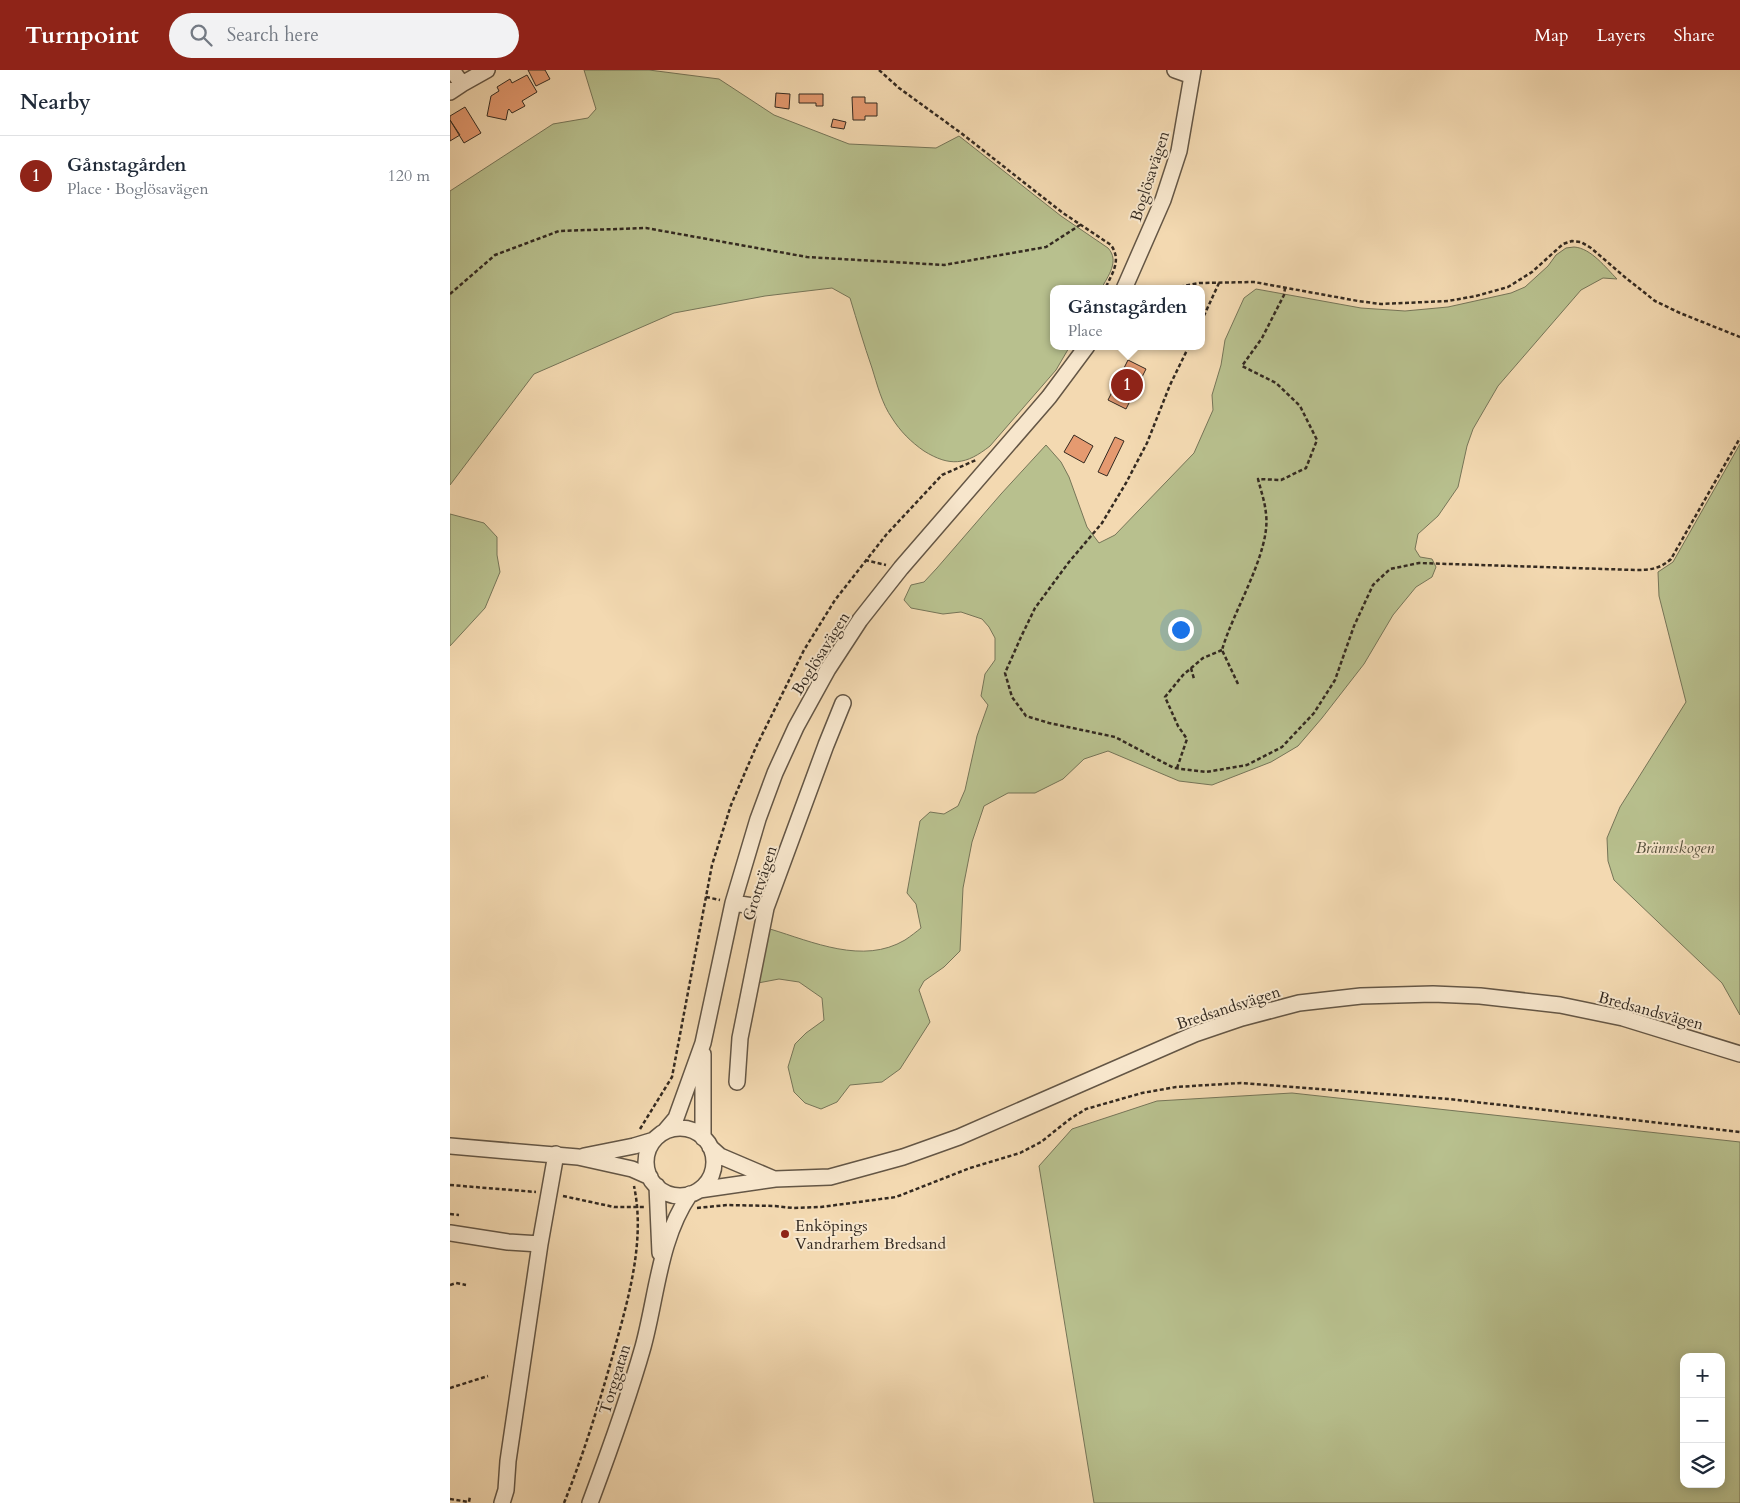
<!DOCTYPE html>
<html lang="en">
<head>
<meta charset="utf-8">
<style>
  :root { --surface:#fff; --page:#f2f2f3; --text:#1f2937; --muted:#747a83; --line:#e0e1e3; --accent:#8f2418 }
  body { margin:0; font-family:Cardo,serif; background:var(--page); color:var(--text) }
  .controls { position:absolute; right:15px; bottom:15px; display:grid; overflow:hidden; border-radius:10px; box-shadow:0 2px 12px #0003 }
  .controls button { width:45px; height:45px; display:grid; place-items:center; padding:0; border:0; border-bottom:1px solid var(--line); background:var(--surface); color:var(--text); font:25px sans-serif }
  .you { position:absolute; left:730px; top:559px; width:18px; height:18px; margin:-12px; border:4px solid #fff; border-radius:50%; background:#1a73e8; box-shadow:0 0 0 8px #1a73e833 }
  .badge { display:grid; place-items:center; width:32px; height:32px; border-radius:50%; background:var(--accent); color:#fff; font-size:16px; font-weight:700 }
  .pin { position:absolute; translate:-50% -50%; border:2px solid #fff; box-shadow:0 1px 5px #0006 }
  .popup { position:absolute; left:600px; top:215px; width:155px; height:65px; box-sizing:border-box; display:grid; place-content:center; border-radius:10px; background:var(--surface); filter:drop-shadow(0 1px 4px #0005); font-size:16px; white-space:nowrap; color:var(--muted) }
  .popup b { font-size:19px; color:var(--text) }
  .popup::after { content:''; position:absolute; left:50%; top:100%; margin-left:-10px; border:10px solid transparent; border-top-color:var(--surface) }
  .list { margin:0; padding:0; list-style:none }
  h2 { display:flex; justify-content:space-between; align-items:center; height:65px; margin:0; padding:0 20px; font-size:21px }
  h2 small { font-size:16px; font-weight:400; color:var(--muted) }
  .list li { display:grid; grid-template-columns:32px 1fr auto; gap:15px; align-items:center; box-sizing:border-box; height:80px; padding:0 20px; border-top:1px solid var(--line) }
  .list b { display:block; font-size:19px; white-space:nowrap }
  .list p { margin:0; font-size:16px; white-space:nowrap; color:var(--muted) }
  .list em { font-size:16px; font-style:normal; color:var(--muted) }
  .icon { flex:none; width:28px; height:28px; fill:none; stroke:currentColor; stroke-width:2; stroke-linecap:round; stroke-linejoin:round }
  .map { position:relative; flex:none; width:1290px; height:1433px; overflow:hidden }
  header { display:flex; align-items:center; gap:30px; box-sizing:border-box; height:70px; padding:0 25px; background:var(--accent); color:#fff }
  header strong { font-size:24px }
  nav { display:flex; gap:28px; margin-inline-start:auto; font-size:18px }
  .search { width:350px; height:45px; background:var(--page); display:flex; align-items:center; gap:12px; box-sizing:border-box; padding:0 18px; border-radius:28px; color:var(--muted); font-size:19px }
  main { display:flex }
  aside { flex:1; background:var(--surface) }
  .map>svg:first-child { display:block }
  .green { fill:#b8c08e; stroke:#767558; fill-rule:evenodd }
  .building { fill:#e59a70; stroke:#342a21 }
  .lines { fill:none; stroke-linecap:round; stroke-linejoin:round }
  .minor-casing { stroke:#645645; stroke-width:18 }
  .path { stroke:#342a21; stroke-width:2.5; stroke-dasharray:4 2.5; stroke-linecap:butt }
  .minor { stroke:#f7e6cc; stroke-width:15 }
  .poi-dot { fill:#8f2418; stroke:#f7e6cc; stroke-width:2 }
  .labels { text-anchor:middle; stroke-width:4; stroke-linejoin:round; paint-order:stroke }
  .street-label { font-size:16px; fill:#342a21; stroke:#f7e6cc }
  .park-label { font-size:16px; font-style:italic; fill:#55503c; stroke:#f7e6cc }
  .poi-label { font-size:16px; fill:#342a21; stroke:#f7e6cc; text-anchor:start }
</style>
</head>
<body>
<header>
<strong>Turnpoint</strong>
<div class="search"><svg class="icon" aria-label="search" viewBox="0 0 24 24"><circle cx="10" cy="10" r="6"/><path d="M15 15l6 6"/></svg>Search here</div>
<nav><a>Map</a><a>Layers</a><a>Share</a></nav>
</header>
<main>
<aside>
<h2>Nearby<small></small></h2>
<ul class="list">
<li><span class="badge">1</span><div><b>Gånstagården</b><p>Place · Boglösavägen</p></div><em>120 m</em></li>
</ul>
</aside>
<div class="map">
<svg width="1290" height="1433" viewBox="0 0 1290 1433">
  <rect width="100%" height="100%" fill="#f3d9b1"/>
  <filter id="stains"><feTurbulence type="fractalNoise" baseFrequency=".004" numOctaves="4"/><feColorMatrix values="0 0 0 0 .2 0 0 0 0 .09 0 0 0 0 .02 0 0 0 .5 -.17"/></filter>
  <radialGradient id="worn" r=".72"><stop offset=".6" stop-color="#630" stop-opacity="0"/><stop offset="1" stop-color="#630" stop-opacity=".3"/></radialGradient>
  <path class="green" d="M134 0H199L269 9 324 45 399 74 486 78 509 66 611 146 658 178C670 191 658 206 651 219H603V276H620L606 300 540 376C516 395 500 397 474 381 461 372 450 361 442 348 432 334 427 314 422 298 414 275 407 251 400 228L382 218 315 226 224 243 84 304 0 415V121L103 54 138 48 146 39Z
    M1124 177C1141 178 1156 198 1167 209L1153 208 1131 220 1048 316 1023 359 1017 376 1008 417 988 446 968 464 965 479 970 487 982 489 986 497 982 507 966 517 943 545 914 594 872 648 848 676 821 692 762 715 729 711 658 681 634 689 613 709 585 723H558L534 736 522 772 513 818 510 881 494 897 474 911 469 920 480 952 450 999 432 1012 400 1015 387 1032 371 1039 355 1033 344 1022 338 997 345 974 356 963 374 950 372 928 349 912 329 909 308 913 320 859C363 872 413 895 455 870 461 866 466 862 471 858L466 834 457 823 470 751 480 742 494 744 508 736 515 720 527 666 538 635 531 626 535 604 545 590V568L539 557 532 549 511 542 493 544 461 538 454 530 461 515 474 512 487 498 551 424 596 375 611 392 619 407 637 457 649 473 665 465 744 383 763 340 762 325 771 295 775 270 794 228 806 219 911 238 955 241 998 237 1061 223 1075 217 1098 196 1106 185 1116 178Z
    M1290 374V945L1272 913 1164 810 1158 791 1157 768 1170 737 1236 632 1209 526 1208 502 1223 492Z
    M0 444 34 453 47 467V485L50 502 35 538 0 576Z
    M842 1023 1290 1072V1433H644L589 1096 622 1059 707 1031ZM1234 1287H1271V1414H1234Z"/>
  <path class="building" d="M78 0H95L100 9 86 16Z
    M77 5 87 22 72 31 75 36 62 43 59 39 58 40 56 50 37 46 41 26 49 21 47 17 60 9 62 13Z
    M326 23 340 24 339 39 325 37Z
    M349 24H373V36H366V33H349Z
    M402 27H415V33H427V46H415V50H403Z
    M15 37 31 63 14 73 0 50V46Z
    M383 49 396 52 394 59 381 57Z
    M0 50 10 65 0 71Z
    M678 290 696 299 676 339 658 330Z
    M624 365 643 376 634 393 614 382Z
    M665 367 674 371 657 406 648 402Z"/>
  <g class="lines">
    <g class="minor-casing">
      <path id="minor" d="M725 0 742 6
        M12 14 37 0
        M0 22 12 14 2 0
        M674 219 713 130 729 81 743 0
        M283 833 316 838
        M287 1012 290 968 316 838 376 675 393 633
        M196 1092a34 34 0 1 1 68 0a34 34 0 1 1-68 0Z
        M215 1061 226 1048 253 973 283 833 308 749 325 703 346 657 378 599 410 550 451 498 599 327 637 276
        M253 1068V984
        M0 1076 128 1087 182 1099 200 1107
        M260 1077 270 1086 324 1109
        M134 1086 184 1076 204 1070
        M207 1116 210 1183
        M249 1120 325 1109 380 1107 453 1087 509 1067 745 964 792 948 849 933 911 926 983 924 1030 926 1110 935 1173 948 1290 984
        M0 1163 58 1172 90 1174 106 1084
        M52 1433 56 1420 58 1391 90 1174
        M140 1433C159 1382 178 1330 193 1277 207 1226 209 1169 240 1124"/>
    </g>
    <path class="path" d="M429 0 449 18 511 63 613 143 661 175C672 191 662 203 655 219
      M717 219 749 213 804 212 908 231 931 234 998 231 1026 226 1058 217 1082 202 1113 174 1122 171 1131 172 1141 178 1176 208 1205 231 1230 243 1290 267
      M0 224 45 185 109 161 196 158 357 187 494 195 596 177 630 155
      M751 252 769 213
      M739 276 720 315 697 373 676 413 652 453 619 492 585 538 571 567 555 603 562 627 576 646 599 653 665 667 724 698 756 702 797 695 832 677 864 643 885 610 904 556 923 515 940 499 969 493 1185 500C1200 500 1210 499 1221 489L1290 368
      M415 490 436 495
      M741 598 744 609
      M788 614 772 580C783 541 821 482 816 444 815 432 811 421 808 409L831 410 856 398 867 370 850 336 826 313 792 296 812 268 834 225 835 218
      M727 698 737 669 728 656 715 627 733 605 753 588 772 580
      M256 827 270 830
      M190 1059 222 1007 262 795 281 735 306 677 354 580 385 530 436 465 492 405 526 390
      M0 1115 86 1122
      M113 1126 164 1137H194
      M247 1138 277 1135 325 1136 343 1138 371 1137 446 1127 520 1098 570 1083 591 1072 620 1049 636 1039 692 1023 726 1017 791 1013 999 1029 1290 1062
      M0 1144 9 1145
      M0 1215 6 1213 16 1215
      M0 1318 38 1306
      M0 1429 19 1432 20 1426
      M114 1433C133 1386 148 1337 162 1288 177 1233 196 1173 184 1116"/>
    <use href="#minor" class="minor"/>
  </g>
  <circle class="poi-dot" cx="335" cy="1164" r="5"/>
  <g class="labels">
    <g class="street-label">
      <text transform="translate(699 106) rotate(-72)" y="6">Boglösavägen</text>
      <text transform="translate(370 583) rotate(-58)" y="6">Boglösavägen</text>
      <text transform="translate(309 813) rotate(-72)" y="6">Grottvägen</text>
      <text transform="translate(778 937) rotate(-18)" y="6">Bredsandsvägen</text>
      <text transform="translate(1201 940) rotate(15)" y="6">Bredsandsvägen</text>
      <text transform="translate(164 1309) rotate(-73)" y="6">Torggatan</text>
    </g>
    <g class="park-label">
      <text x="1225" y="783">Brännskogen</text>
    </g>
    <g class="poi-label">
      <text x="345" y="1161">Enköpings<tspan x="345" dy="18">Vandrarhem Bredsand</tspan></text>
    </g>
  </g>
  <rect width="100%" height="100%" filter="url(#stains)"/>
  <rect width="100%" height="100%" fill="url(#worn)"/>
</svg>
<div class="controls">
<button>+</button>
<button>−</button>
<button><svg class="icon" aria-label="layers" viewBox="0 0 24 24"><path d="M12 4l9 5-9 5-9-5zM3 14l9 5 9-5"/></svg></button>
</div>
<div class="you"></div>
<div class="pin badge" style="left:677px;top:315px">1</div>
<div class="popup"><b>Gånstagården</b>Place</div>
</div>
</main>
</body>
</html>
